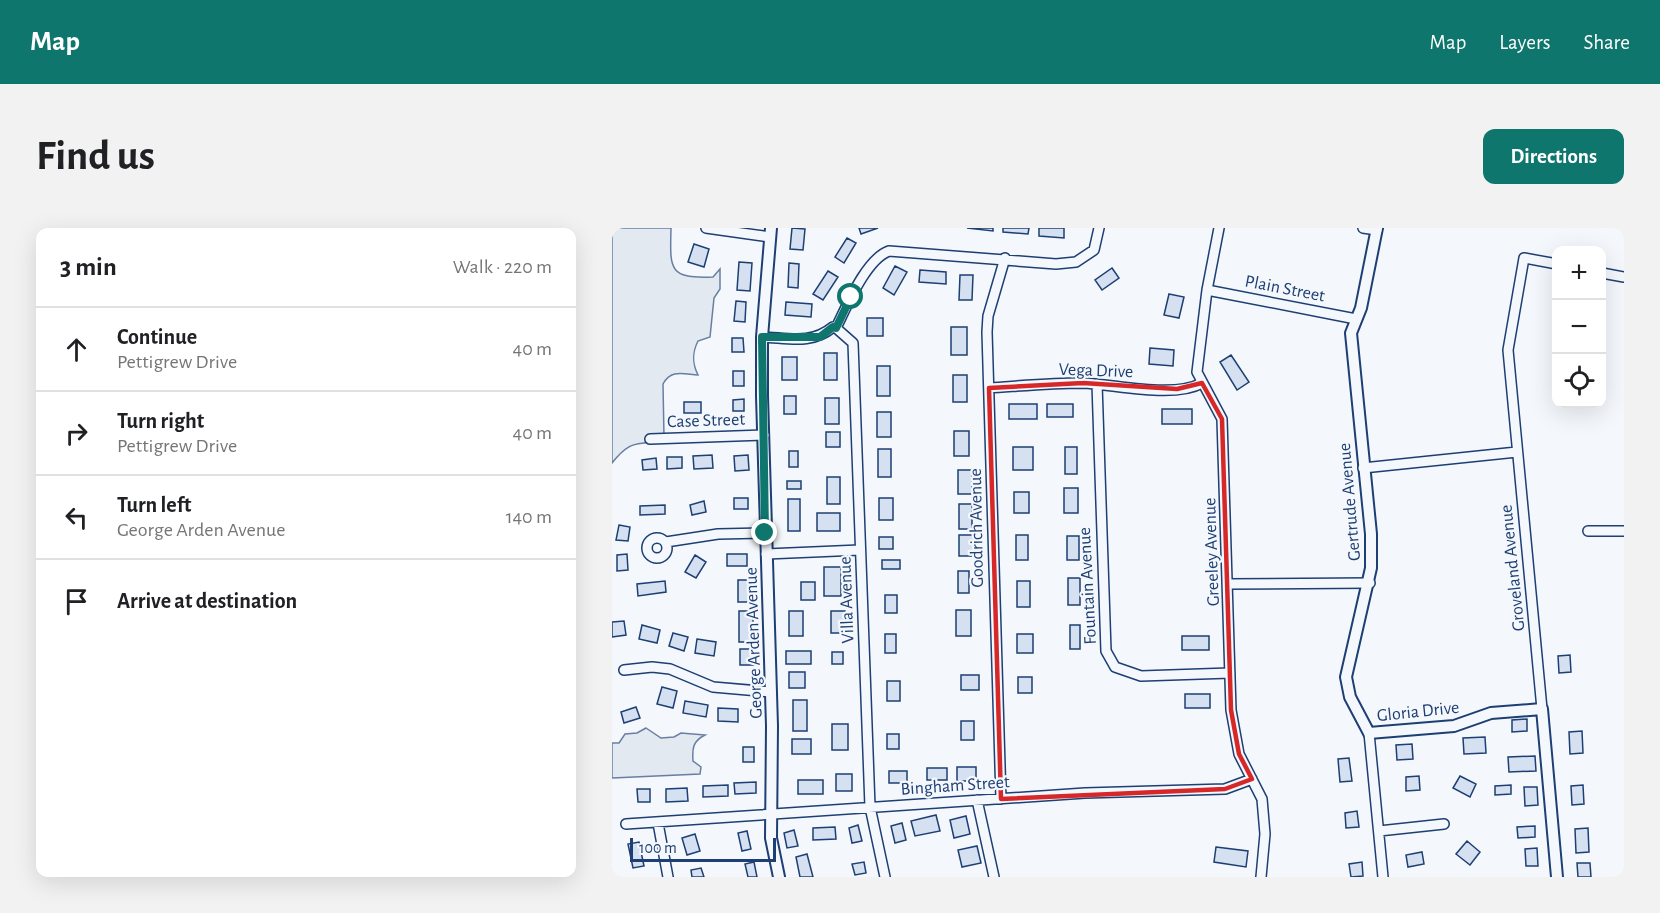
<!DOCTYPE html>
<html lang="en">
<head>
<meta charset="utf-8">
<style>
  :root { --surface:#fff; --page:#f2f2f2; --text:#202124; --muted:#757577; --line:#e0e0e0; --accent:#0f766e }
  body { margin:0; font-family:"Alegreya Sans",sans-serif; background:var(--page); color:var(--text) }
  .controls { position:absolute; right:18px; top:18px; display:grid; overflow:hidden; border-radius:12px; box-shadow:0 6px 24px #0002 }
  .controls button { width:54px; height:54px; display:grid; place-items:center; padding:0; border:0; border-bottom:2px solid var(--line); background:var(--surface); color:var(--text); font:30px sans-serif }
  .scale { position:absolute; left:18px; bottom:15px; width:146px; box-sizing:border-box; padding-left:6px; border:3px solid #1d3f73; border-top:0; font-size:16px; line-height:21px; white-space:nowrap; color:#1d3f73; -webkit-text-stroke:4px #f4f7fb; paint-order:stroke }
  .stop { position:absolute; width:18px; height:18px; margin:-14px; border:4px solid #0f766e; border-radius:50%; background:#fff }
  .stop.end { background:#0f766e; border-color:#fff; box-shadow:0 2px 6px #0008 }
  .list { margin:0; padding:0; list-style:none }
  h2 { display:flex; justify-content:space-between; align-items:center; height:78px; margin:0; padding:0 24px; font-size:26px }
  h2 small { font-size:20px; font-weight:400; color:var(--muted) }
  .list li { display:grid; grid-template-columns:39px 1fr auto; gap:18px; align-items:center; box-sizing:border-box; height:84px; padding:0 24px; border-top:2px solid var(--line) }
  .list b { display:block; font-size:22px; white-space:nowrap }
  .list p { margin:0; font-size:20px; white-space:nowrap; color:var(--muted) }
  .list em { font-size:20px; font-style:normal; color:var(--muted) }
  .icon { flex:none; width:33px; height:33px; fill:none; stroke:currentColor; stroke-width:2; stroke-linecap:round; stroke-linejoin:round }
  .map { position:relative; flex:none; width:1012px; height:649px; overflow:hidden; border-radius:12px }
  header { display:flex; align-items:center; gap:36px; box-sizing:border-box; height:84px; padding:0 30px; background:var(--accent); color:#fff }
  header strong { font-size:28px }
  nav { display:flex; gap:33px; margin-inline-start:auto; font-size:21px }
  .intro { display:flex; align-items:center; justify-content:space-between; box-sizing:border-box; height:144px; padding:0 36px }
  h1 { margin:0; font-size:42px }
  .button { padding:15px 27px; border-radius:12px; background:var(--accent); color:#fff; font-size:21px; font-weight:700 }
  main { display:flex; gap:36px; padding:0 36px }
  aside { flex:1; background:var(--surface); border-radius:12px; box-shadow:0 6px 24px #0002 }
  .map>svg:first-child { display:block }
  .green { fill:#e3e9f0; stroke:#687fa3; stroke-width:1.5 }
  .building { fill:#d5e0f0; stroke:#1d3f73; stroke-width:1.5 }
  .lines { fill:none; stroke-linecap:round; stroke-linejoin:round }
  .minor-casing { stroke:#1d3f73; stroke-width:12 }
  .tertiary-casing { stroke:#1d3f73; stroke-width:14 }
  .minor { stroke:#f4f7fb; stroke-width:9 }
  .tertiary { stroke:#f4f7fb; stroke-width:10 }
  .route { stroke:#0f766e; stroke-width:8 }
  .marked { fill:none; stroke:#d62828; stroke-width:4.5; stroke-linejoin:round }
  .labels { text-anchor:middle; stroke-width:4.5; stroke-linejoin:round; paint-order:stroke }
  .street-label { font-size:18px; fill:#1d3f73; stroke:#f4f7fb }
</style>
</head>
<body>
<header>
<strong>Map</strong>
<nav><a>Map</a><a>Layers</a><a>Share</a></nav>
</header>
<div class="intro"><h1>Find us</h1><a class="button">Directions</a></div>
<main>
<aside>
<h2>3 min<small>Walk · 220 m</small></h2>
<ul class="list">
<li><svg class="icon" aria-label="ahead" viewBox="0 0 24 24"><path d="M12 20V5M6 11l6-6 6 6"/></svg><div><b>Continue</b><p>Pettigrew Drive</p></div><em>40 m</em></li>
<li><svg class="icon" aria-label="right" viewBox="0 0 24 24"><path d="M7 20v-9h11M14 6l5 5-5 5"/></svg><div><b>Turn right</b><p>Pettigrew Drive</p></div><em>40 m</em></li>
<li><svg class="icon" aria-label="left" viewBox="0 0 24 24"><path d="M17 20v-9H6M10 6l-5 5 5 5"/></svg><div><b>Turn left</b><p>George Arden Avenue</p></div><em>140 m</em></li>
<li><svg class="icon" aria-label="arrive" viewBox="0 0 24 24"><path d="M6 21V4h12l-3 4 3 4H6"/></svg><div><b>Arrive at destination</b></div></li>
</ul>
</aside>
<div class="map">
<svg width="1012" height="649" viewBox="0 0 1012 649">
  <rect width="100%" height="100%" fill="#f4f7fb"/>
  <path class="green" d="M0 0H59C58 41 56 51 101 49L108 41V61L102 70 98 109 86 113C80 125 80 135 86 147 71 146 59 141 51 156L52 209C27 222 23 206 0 235Z
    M34 500 49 510 62 509 69 505 93 507C81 513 80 520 81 533L89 539 88 546 0 550V515H7L13 506 25 505Z"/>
  <path class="building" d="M180 0 193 1 191 22 178 21Z
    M247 0H266L249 6Z
    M355 0H381V3Z
    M391 0H417L416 6 391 4Z
    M427 0H452V10L427 8Z
    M235 10 244 15 232 35 223 29Z
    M82 16 97 21 92 39 76 34Z
    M127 34 140 35 138 63 125 62Z
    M177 35 187 36 186 60 176 59Z
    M283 38 295 44 282 67 271 60Z
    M500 40 507 50 490 62 483 52Z
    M308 42 334 44V56L307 54Z
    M216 43 226 49 211 72 201 66Z
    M348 47H361L360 72H347Z
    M557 66 572 69 567 90 552 87Z
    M124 73 134 74 133 94 122 93Z
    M174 74 200 76 199 89 173 87Z
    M255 90H271V108H255Z
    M339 99H355V127H339Z
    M120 110H131L132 124H120Z
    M538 120 562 122 561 138 537 136Z
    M212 125H225V152H212Z
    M619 127 637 154 625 162 608 134Z
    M170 129H185V152H170Z
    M265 138H278V168H265Z
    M121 143H132V158H121Z
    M341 147H355V174H341Z
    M172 168H184V186H172Z
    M213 170H227V196H213Z
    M132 171V183H121V172Z
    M72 174H89V185H72Z
    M397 176H425V191H397Z
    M435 176H461V189H435Z
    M550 181H580V196H550Z
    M265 184H279V209H265Z
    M342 203H357V228H342Z
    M214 204H228V219H214Z
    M401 219H421V242H401Z
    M453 219H465V246H453Z
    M266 221H279V249H266Z
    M177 223H186V239H177Z
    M100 227 101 240 82 241 81 228Z
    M136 227 137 242 123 243 122 228Z
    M55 229H70V240L55 241Z
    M44 230 45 241 31 242 30 232Z
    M346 242H360V266H346Z
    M215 249H228V276H215Z
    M175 253H189V261H175Z
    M452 260H466V285H452Z
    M402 264H417V285H402Z
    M122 270H136V281H122Z
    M267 270H281V292H267Z
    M176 271H188V303H176Z
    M92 273 94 284 80 287 78 277Z
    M347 276H360V301H347Z
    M53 277V286L28 287V278Z
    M205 285H228V303H205Z
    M7 297 18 299 16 313 4 312Z
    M347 307H364V328H347Z
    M404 307H416V332H404Z
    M455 308H467V332H455Z
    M267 309H281V321H267Z
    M15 326 16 342 5 343V327Z
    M115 326H135V338H115Z
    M83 327 94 334 84 350 73 344Z
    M270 332H288V341H270Z
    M212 339H229V368H212Z
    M346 343H357V365H346Z
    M456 350H468V377H456Z
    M126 352H137V374H126Z
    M53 353 54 364 26 368 25 356Z
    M405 353H418V379H405Z
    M189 354H203V372H189Z
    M273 367H285V385H273Z
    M344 382H359V408H344Z
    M127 383H141V414H127Z
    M177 383H191V408H177Z
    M219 383H233V405H219Z
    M12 393 14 407 0 409V394Z
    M30 397 48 402 45 415 27 411Z
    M458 397H468V421H458Z
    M61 405 76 409 72 423 57 418Z
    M273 406H284V425H273Z
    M405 406H421V425H405Z
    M570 408H597V422H570Z
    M85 411 104 414 102 428 83 425Z
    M128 421H142V437H128Z
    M174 423H199V436H174Z
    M220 424H231V436H220Z
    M958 427 959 444 947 445 946 428Z
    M177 444H193V460H177Z
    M349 447H367V462H349Z
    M406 449H420V465H406Z
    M275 453H288V473H275Z
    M50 459 65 463 61 480 45 476Z
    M573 466H598V480H573Z
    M181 472H195V503H181Z
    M73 473 96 477 94 489 71 485Z
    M24 479 28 490 12 495 9 484Z
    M106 480 126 481V494L106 493Z
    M915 491V503L900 504V492Z
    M349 493H362V512H349Z
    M220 496H236V522H220Z
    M970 503 971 525 958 526 957 504Z
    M275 506H287V521H275Z
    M873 509 874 525 852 526 851 510Z
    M180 511H199V526H180Z
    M800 516 801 531 785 532 784 517Z
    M131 519H142V534H131Z
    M923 528 924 543 897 544 896 529Z
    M737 530 740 553 728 554 726 531Z
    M345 539H364V553H345Z
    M315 540H335V552H315Z
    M277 543H295V555H277Z
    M224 546H240V563H224Z
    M807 548 808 562 794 563V549Z
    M848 548 864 556 858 569 841 560Z
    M186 552H211V566H186Z
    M144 554V565L123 566 122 555Z
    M116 557V568L91 569V558Z
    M899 557V566L883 567V558Z
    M971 557 972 576 960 577 959 558Z
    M912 559H925L926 577 913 578Z
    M75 560 76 573 54 574V561Z
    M25 561H38V574H26Z
    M745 583 747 599 734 600 733 585Z
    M324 587 328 603 303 608 299 593Z
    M354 588 358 606 342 610 338 592Z
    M290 595 294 612 283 615 279 598Z
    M246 597 250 613 240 615 237 600Z
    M923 598V609L906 610 905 599Z
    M223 599 224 611 201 612V600Z
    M976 600 977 624 964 625 963 601Z
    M182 602 186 618 175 620 172 605Z
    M135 603 139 621 130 623 126 605Z
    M83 606 88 623 75 627 70 610Z
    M855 613 868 624 858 637 844 626Z
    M27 614 32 638 21 640 16 616Z
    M365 618 369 635 350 639 346 622Z
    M604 619 636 623 634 639 602 634Z
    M925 620 926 638H914L913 621Z
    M810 624 812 636 796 639 794 627Z
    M195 626 201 649H188L184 629Z
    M142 634 145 649H136L133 636Z
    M252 634 254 645 243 647 240 636Z
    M750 634 751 648 739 649 737 636Z
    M965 635H978L979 649H966Z
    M89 640 92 649H80L79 642Z"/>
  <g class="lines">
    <g class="minor-casing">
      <path id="minor" d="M94 0 158 9
        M607 0 595 62 585 144 610 191 619 482 627 526 650 571 653 606 649 649
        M751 0 765 2
        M990 45 1012 49
        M595 62 744 91
        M224 100 241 115 258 579 273 649
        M224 100C235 78 254 31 277 23L444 36 464 34 482 22 487 0
        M150 109C177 110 199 117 221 99L224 100
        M485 156 494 423 503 439 529 448 618 445
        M377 160C408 158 439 155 470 155 503 156 561 171 590 155
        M38 211 152 207
        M751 240 905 224
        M976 303H1012
        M35 320a10 10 0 1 1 20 0a10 10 0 1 1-20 0Z
        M54 314 106 306 153 305
        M154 326 248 322
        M616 356 758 355
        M12 442 40 439 58 441 101 459 159 464
        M930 481 896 122 912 30 945 36
        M757 505 771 649
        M389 571 375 104 376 88 393 30
        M365 572 382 649
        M46 595 56 649
        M14 596 473 565 613 561 640 551
        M767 603 832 596"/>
    </g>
    <g class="tertiary-casing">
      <path id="tertiary" d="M159 0 150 109V168L160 498 159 610 167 649
        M765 0 749 80 739 105 759 306V340L734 449 738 469 757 505 842 498 879 485 930 481 945 649"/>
    </g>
    <use href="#minor" class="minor"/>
    <use href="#tertiary" class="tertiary"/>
  </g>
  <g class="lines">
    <path class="route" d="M153 305 150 109H208L221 99 224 100 239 69"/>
  </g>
  <path class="marked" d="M471 155 565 161 590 155 610 191 619 482 627 526 640 551 613 561 389 571 377 160Z"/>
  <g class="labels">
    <g class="street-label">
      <text transform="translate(673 60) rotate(11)" y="6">Plain Street</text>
      <text transform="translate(484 142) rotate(2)" y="6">Vega Drive</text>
      <text transform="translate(94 192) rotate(-2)" y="6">Case Street</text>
      <text transform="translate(737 274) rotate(-95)" y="6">Gertrude Avenue</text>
      <text transform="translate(364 300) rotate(-91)" y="6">Goodrich Avenue</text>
      <text transform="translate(599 324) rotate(-92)" y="6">Greeley Avenue</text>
      <text transform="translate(900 340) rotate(-96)" y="6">Groveland Avenue</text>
      <text transform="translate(475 358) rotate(-93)" y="6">Fountain Avenue</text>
      <text transform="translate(234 372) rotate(-92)" y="6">Villa Avenue</text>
      <text transform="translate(141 415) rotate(-92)" y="6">George Arden Avenue</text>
      <text transform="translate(806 483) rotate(-6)" y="6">Gloria Drive</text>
      <text transform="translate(343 557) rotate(-4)" y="6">Bingham Street</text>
    </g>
  </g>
</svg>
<div class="controls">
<button>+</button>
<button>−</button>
<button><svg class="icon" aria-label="locate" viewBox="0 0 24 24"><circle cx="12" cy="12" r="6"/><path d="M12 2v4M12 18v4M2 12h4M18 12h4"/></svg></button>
</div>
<div class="scale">100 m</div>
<div class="stop" style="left:239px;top:69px"></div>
<div class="stop end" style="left:153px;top:305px"></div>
</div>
</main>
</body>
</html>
